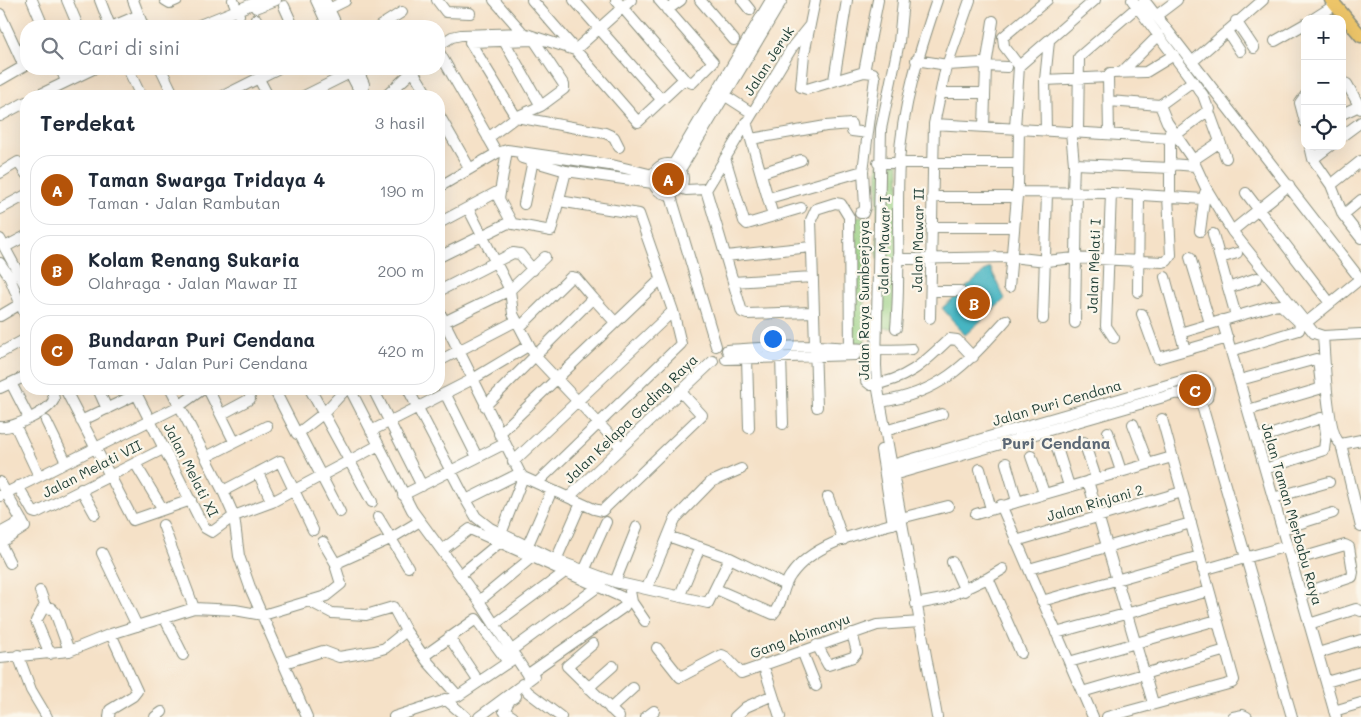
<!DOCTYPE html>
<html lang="id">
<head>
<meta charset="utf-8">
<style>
  :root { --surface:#fff; --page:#f2f2f3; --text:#1f2937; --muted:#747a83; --line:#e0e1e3; --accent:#b45309 }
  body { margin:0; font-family:Mali,sans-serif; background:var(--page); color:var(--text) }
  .controls { position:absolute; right:15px; top:15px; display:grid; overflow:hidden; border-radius:10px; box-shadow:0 5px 20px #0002 }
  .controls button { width:45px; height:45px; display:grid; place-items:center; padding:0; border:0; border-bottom:1px solid var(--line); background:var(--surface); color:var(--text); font:25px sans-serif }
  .you { position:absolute; left:772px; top:338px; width:18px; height:18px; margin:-12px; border:4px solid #fff; border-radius:50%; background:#1a73e8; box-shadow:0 0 0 8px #1a73e833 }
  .badge { display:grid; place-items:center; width:32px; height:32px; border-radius:50%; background:var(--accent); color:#fff; font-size:16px; font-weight:700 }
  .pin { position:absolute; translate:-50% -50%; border:2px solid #fff; box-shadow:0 1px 5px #0006 }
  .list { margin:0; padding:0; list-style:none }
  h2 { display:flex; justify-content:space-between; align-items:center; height:65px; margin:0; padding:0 20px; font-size:21px }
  h2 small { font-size:16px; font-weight:400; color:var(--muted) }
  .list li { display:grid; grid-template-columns:32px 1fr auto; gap:15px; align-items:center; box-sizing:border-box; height:70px; margin:0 10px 10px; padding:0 10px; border:1px solid var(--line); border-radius:20px }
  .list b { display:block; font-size:19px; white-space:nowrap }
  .list p { margin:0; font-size:16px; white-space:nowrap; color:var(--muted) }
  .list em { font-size:16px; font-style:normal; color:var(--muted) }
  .icon { flex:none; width:28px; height:28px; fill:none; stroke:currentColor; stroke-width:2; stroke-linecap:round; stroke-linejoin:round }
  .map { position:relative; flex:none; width:1361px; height:717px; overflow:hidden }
  .search { position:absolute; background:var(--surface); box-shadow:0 5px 20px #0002; left:20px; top:20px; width:425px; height:55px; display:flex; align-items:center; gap:12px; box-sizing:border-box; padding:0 18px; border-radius:20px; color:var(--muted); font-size:19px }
  .panel { position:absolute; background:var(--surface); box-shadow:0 5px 20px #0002; left:20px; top:90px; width:425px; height:305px; border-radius:20px }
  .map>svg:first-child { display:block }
  .green { fill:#97cf82; stroke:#5b865b }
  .water { fill:#47b5c2; stroke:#33797b }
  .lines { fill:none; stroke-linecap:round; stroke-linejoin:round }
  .minor-casing { stroke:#8a8f7e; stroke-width:12 }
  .major-casing { stroke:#8a8f7e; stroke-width:15 }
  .minor { stroke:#fff; stroke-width:10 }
  .major { stroke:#edc569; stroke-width:12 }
  .labels { text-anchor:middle; stroke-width:4.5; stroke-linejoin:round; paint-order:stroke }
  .street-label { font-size:14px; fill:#1f3d34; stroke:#fbf7ec }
  .quarter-label { font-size:16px; font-weight:bold; fill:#5c6875; stroke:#fbf7ec }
</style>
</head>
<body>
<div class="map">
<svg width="1361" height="717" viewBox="0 0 1361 717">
  <rect width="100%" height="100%" fill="#fbf7ec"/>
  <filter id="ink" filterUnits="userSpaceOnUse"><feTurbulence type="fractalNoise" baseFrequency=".02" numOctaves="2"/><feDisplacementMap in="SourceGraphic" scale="10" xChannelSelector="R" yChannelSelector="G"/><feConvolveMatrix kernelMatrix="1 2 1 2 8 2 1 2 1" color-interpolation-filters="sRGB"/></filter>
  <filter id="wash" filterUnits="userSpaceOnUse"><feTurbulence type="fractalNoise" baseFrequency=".0096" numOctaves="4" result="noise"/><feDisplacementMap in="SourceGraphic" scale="20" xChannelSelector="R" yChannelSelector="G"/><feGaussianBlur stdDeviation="1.12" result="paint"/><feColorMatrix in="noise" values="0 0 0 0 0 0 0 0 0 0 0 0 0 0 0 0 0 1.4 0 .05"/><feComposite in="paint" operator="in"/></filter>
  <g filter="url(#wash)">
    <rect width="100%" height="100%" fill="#f5e1c7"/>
    <path class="green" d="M878 163H899V259H877Z
      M864 216 865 348 851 347 849 217Z
      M898 278 896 328H876L878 279Z"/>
    <path class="water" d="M990 267 1005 299 965 335 942 308Z"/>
  </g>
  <g filter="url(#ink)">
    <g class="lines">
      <g class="minor-casing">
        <path id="minor" d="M32 0 43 26
          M67 0 78 26
          M100 0 110 26
          M133 0 143 26
          M165 0 170 3 177 0
          M233 0 239 15
          M316 0 328 26
          M325 0 337 26
          M437 0 446 12 470 13
          M494 0 523 33
          M532 0 638 122 684 79
          M574 0 661 99
          M616 0 684 79 692 83 713 62 659 0
          M700 0 734 40
          M742 0 750 10
          M815 0 804 54 801 87 807 89 864 72 873 73 875 78 863 171 865 207 863 213H860
          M903 0 899 42 881 129 876 365 877 384 937 717
          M1132 0 1203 95 1226 158
          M1144 0 1361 280
          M284 6 293 26
          M256 8 276 0
          M329 9 345 1
          M667 10 681 0
          M0 14 24 66
          M1156 16 1177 0
          M256 19 259 26
          M1313 19 1335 5
          M993 21 986 66 1007 67
          M1236 21 1254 48
          M810 25 793 46 706 190 742 312 747 314 813 312
          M113 26 139 15
          M197 26 262 0
          M380 26 402 12
          M1227 31 1240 51
          M504 41 541 106
          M1275 41 1305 24
          M439 45 452 37 461 35 523 33 575 50 631 0
          M439 52 497 153
          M916 60 947 65 981 63 986 66 984 127
          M1192 62 1263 0
          M1019 66 1095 0
          M61 69 66 81
          M128 69 141 96
          M161 69 174 96
          M348 69 362 96
          M357 69 364 84 363 96
          M413 71 428 96
          M864 72 878 0
          M1122 72 1159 35
          M259 79 268 96
          M0 80 26 65
          M834 80 847 0
          M1045 80 1108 77
          M1342 82 1347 84 1361 109
          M941 93H985
          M724 95 752 113
          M37 96 93 69
          M223 96 277 69
          M304 96 358 69
          M386 96 415 69
          M1305 96 1300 103 1305 122
          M1109 101 1160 105 1193 81
          M1160 105 1167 122 1193 160 1206 188 1232 231 1314 333 1323 336 1361 334
          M1342 114 1359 106
          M439 115 470 169
          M0 116 26 102
          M746 122 773 216
          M934 124 1171 138
          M1015 128 1019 66 1004 46 1003 37 1047 0
          M1046 130 1045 80 1049 41
          M1071 132 1074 164 1073 192
          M1078 132 1079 57 1137 7
          M1170 132V196
          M1109 134 1108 77 1110 73 1146 72 1174 55
          M1177 134 1210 109
          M1342 136 1361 122
          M488 138 516 117 541 106 564 89V85L534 40 470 42 516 117 605 133 614 137 619 147
          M751 139 826 126 851 124 852 131 868 133
          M1310 146 1313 159 1331 185 1343 215 1361 238
          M507 150 499 199 512 223
          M522 158 566 171 653 183
          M725 158 744 221 747 224 801 208
          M1313 159 1330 146
          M1193 160 1220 142
          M878 163H1018
          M1074 164 1171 168
          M1171 164 1195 166
          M653 179a15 15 0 1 1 30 0a15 15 0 1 1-30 0Z
          M673 165 771 0
          M680 170 782 0
          M0 173 18 162 26 174
          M761 173 801 160
          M1331 185 1361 161
          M439 187 497 153 507 150 616 166 653 175
          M679 187 686 190 706 189
          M1017 192 1111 193 1203 199
          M670 193 716 346
          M1111 193 1106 326 1114 338
          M1246 193 1330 303
          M932 197H1016
          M769 198 863 171
          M524 204 533 160
          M468 208 510 290 513 314 535 356 621 447
          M0 209 26 195
          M1343 215 1361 200
          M439 223 499 191
          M931 227H1013
          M1200 231 1205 193
          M1232 231 1289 185
          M1213 234 1236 316
          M0 239 26 287
          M5 247 26 236
          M726 256 811 247
          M439 257 508 223 551 231 566 171
          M1190 257 1210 323
          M1220 258 1237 253
          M899 259 1012 257 1046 261 1075 258 1163 262 1167 261 1171 255 1168 196
          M0 263 9 276 26 317
          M1165 277 1185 350
          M733 282 812 277
          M1009 287 1018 185 1019 129
          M1228 288 1257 278
          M439 291 513 253 520 254 533 270
          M931 291H960
          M1138 292 1139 195
          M439 311 520 473 523 477 594 509 602 511 702 415 680 391
          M1142 314 1158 358 1228 338
          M0 316 22 303
          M930 318 934 124 945 71 970 0
          M1043 319 1047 193
          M1222 320 1336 717
          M1307 322 1360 279
          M1075 323 1077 193
          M440 324 510 290 545 257
          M520 327 571 277 576 278 593 298
          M896 328C901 273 896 218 899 163 902 107 919 53 937 0
          M1180 333 1271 306 1281 305 1300 323 1299 330 1231 351
          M1323 336C1325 356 1326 435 1341 444L1361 527
          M865 348 866 381 871 385C907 380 924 363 949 339L957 340 973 357
          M727 350C757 348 786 346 816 346 849 347 880 352 912 349
          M0 353 26 339
          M781 356 783 424
          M747 358 749 428
          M726 359 855 355
          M439 361 516 321
          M1240 380 1316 359 1318 360 1321 385 1319 389 1248 410
          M11 383 29 418
          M0 388 26 376
          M65 389 133 520 191 500
          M98 389 107 409
          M134 389 199 518 205 528 212 532 234 516 272 502 379 445
          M171 389 223 491 234 516 239 556 251 590 307 717
          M208 389 234 441
          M274 389 297 434 324 413 346 389
          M310 389 372 502
          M350 389 412 510 479 601 530 679
          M373 389 422 486
          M408 389 466 500 476 517 490 528 556 560 615 582 708 603 730 558
          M445 393 477 457
          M880 402C942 393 967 363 1006 320
          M1201 402 1292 717
          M485 406 593 298 615 322
          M817 407 811 220 816 209 835 203 841 204 849 217 850 355
          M222 414 250 399
          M46 421 66 462
          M81 421 137 394
          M1133 424 1148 464
          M15 425 39 476
          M0 427C12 429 50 411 54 399L52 389
          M371 431 473 379 528 346
          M885 431 942 414
          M1108 432 1121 471
          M299 433 340 512
          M499 434 661 279
          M1257 439 1321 418 1324 419 1326 433 1324 450 1265 469
          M1084 442 1096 478
          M1341 444 1361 440
          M1057 448 1069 486
          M881 450 893 524
          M1031 456 1044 493
          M206 457 267 426
          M513 462 673 311
          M135 463 162 508
          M1006 463 1017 501
          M892 465 1188 379C1198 377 1206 377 1209 388L1207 398C1197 406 1190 401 1182 393L1174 394 893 475
          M980 469 991 509
          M258 473 272 502
          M1088 481 1153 703
          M0 482 25 527 0 543
          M537 483 681 344 673 311 639 214 559 201
          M18 486 33 512 36 513 165 448
          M81 489 95 514
          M223 491 280 461 313 530
          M403 495 504 444
          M0 496 179 406 203 389
          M569 497 713 361
          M828 497 843 540
          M1273 498 1329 482
          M466 500 520 473
          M1001 505 1093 717
          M976 514 1172 457
          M378 517 408 567
          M901 518 948 506
          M163 525 194 608
          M1282 529 1333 513
          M0 533 22 521
          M501 534 523 477
          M668 536 730 558 785 585
          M1016 541 1182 492
          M323 542 336 564
          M0 543 10 563
          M527 547 552 490
          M442 550 470 529 626 599 627 602 624 607 527 675
          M102 553 137 626
          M556 560 581 503
          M1291 561 1345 545 1349 547 1353 572 1352 577 1301 594
          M952 562 965 591
          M1029 569 1191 523
          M1203 570 1287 546
          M584 571 606 522
          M460 575 499 543
          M988 578 1003 569
          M615 582 637 527
          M647 588 675 519 711 482 741 469
          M716 589 773 614C783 604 782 586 791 575 814 542 865 532 902 521
          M40 591 45 605 36 621 50 654
          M630 591 632 602 645 621
          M680 595 700 547
          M309 601 332 613 366 615 393 607 406 631 427 661 458 696
          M479 601 531 558
          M1042 601 1200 556
          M916 604 943 599 988 578 1021 653
          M44 609 51 608 55 612 69 651
          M164 617 183 655
          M495 624 565 572
          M1309 624 1356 609 1361 611
          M1056 633 1209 591
          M449 637 479 682
          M593 644 567 666 619 717
          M817 645 828 665 853 657 857 652 852 633
          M657 648 680 677 722 655 726 657 741 673 877 625 920 622
          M512 650 599 586 602 581
          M802 651 816 686
          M1318 653 1361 640
          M18 655 31 690 47 717
          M424 656 476 619 508 662
          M0 658 69 651 111 634 194 608 235 610 263 615 326 596 341 584 336 568 339 562 390 539 420 521
          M1069 662 1217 620
          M284 663 323 651 339 657 375 651 385 648 406 631
          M763 664 780 717
          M1326 682 1361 672
          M522 684 528 692 561 717
          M588 688 613 666
          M1082 692 1226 650
          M445 699 466 717
          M610 709 633 688
          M1334 711 1361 703
          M109 717 110 710 133 696 137 691 111 634
          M155 717 162 712
          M394 717 458 696 516 657
          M479 717 534 676
          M513 717 504 711 510 700 516 696
          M646 717 654 711
          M735 717 746 707 773 695
          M1107 717 1232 683 1234 680 1162 419
          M1233 717 1243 715 1247 717"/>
      </g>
      <g class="major-casing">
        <path id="major" d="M1331 0 1361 36"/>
      </g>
      <use href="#minor" class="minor"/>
      <use href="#major" class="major"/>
    </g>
  </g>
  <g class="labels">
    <g class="street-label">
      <text transform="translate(769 61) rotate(-57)" y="5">Jalan Jeruk</text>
      <text transform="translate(918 240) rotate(-89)" y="5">Jalan Mawar II</text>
      <text transform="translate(884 245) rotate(-89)" y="5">Jalan Mawar I</text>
      <text transform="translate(1094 266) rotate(-88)" y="5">Jalan Melati I</text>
      <text transform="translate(864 300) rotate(-90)" y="5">Jalan Raya Sumberjaya</text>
      <text transform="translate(1057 403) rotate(-16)" y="5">Jalan Puri Cendana</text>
      <text transform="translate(631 419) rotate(-44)" y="5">Jalan Kelapa Gading Raya</text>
      <text transform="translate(92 469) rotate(-27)" y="5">Jalan Melati VII</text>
      <text transform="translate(191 470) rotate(63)" y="5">Jalan Melati XI</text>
      <text transform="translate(1095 503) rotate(-16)" y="5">Jalan Rinjani 2</text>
      <text transform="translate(1292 514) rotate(74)" y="5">Jalan Taman Merbabu Raya</text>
      <text transform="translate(800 636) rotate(-20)" y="5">Gang Abimanyu</text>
    </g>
    <g class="quarter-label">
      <text x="1056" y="449">Puri Cendana</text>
    </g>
  </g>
</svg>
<div class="controls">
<button>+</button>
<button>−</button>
<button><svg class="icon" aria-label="locate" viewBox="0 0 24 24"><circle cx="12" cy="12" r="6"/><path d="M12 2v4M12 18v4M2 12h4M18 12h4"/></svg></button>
</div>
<div class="you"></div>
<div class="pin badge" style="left:668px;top:179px">A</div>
<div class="pin badge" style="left:974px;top:303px">B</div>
<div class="pin badge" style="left:1195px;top:390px">C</div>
<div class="search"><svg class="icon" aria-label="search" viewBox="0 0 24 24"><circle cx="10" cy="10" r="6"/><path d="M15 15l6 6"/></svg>Cari di sini</div>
<section class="panel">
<h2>Terdekat<small>3 hasil</small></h2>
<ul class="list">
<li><span class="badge">A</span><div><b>Taman Swarga Tridaya 4</b><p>Taman · Jalan Rambutan</p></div><em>190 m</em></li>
<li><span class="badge">B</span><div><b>Kolam Renang Sukaria</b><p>Olahraga · Jalan Mawar II</p></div><em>200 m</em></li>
<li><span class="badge">C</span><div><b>Bundaran Puri Cendana</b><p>Taman · Jalan Puri Cendana</p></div><em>420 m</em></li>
</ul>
</section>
</div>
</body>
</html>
